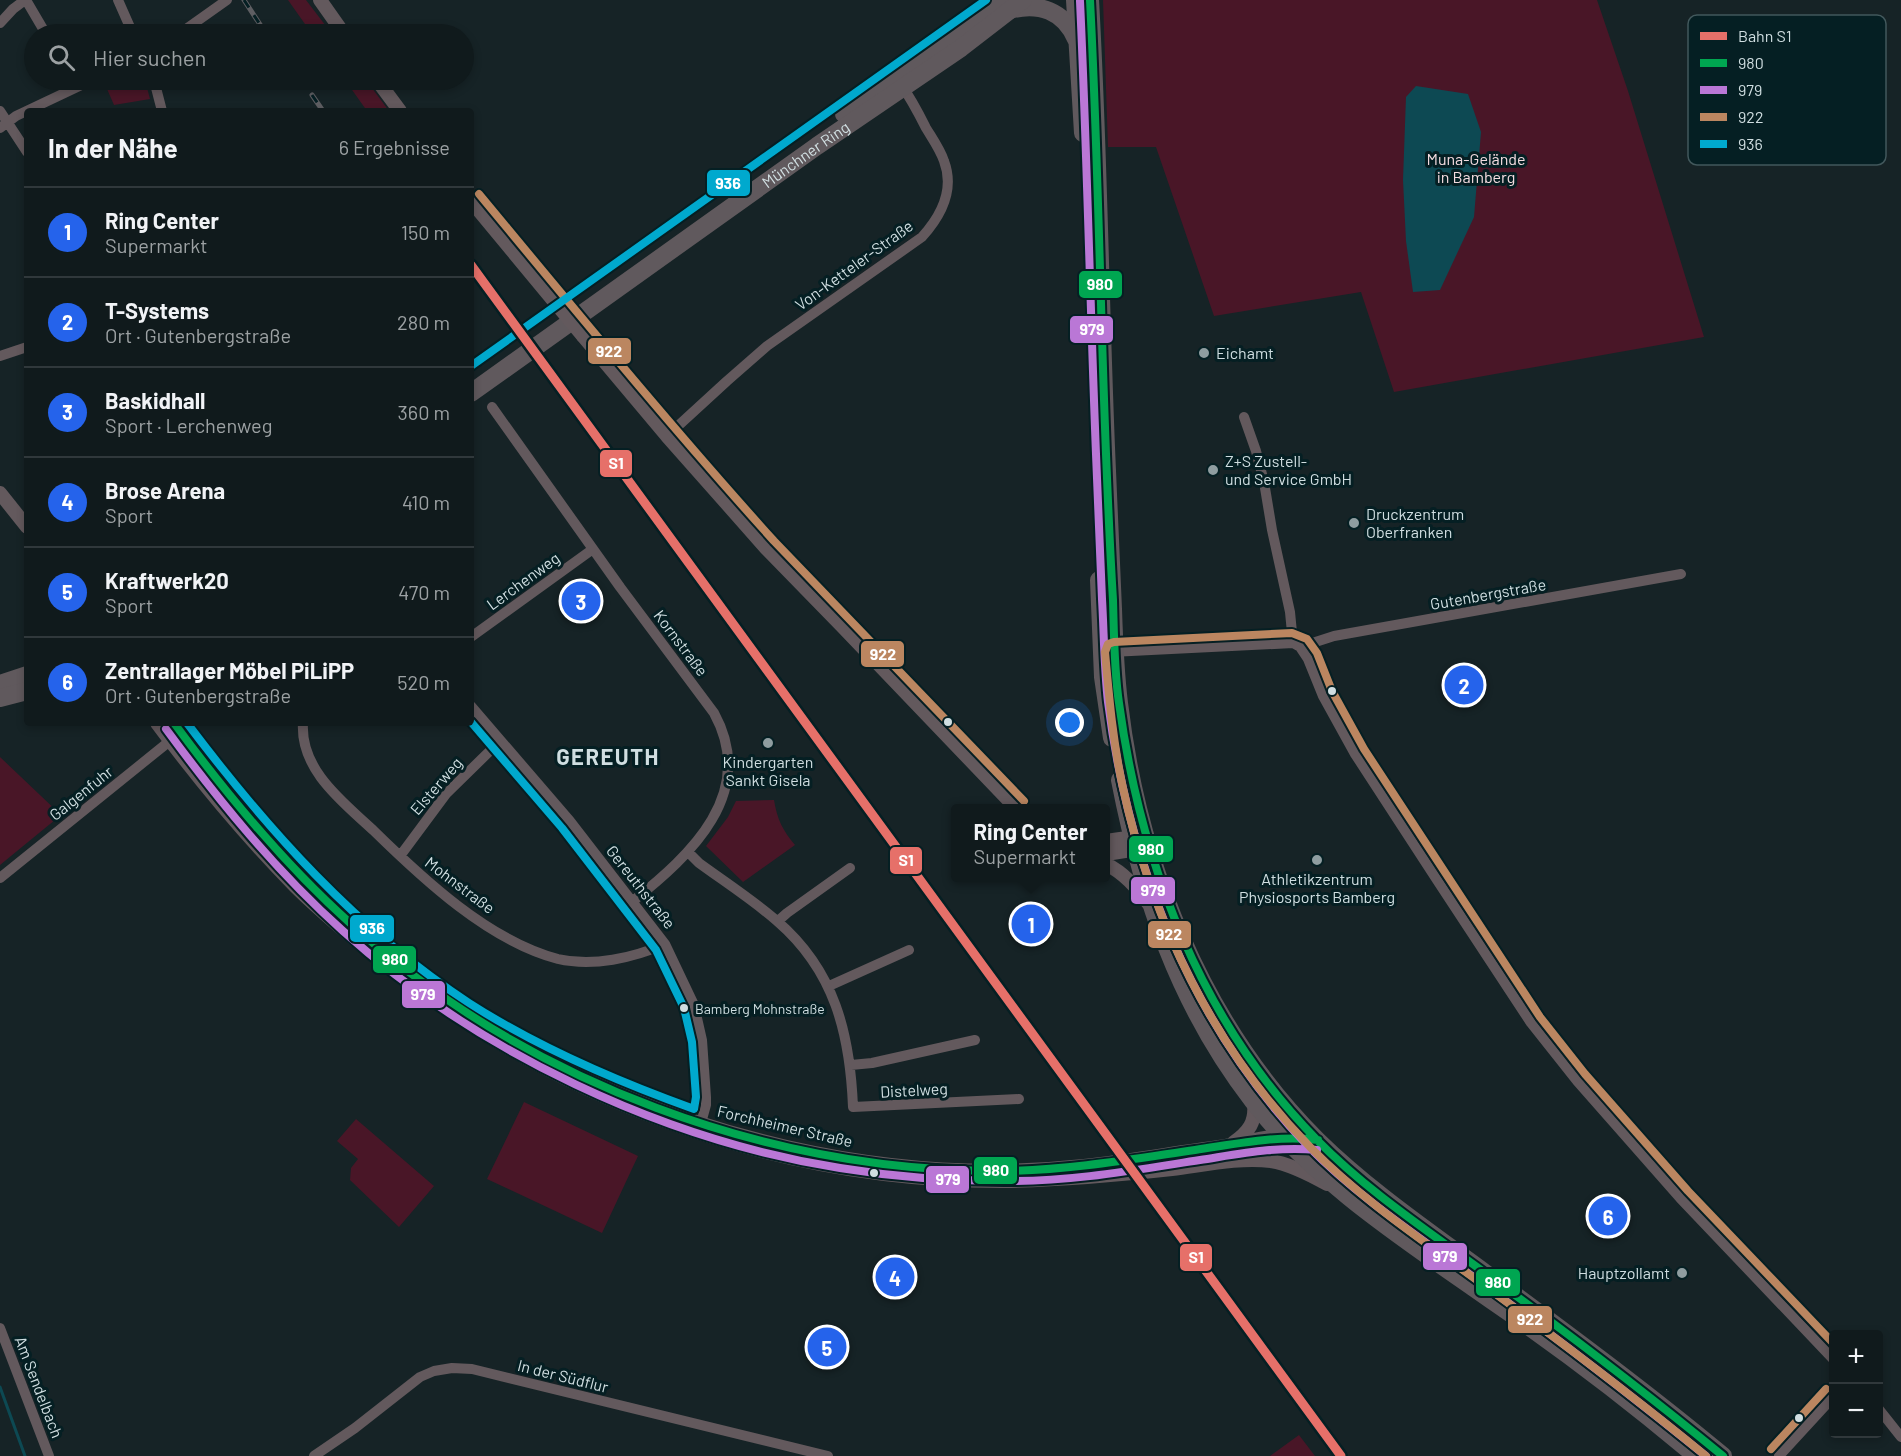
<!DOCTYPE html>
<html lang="de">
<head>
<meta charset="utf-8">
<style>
  :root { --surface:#101a1c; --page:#192325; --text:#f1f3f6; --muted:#9ca1a3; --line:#30383b; --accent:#2563eb }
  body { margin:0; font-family:Barlow,sans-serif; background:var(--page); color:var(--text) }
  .controls { position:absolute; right:18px; bottom:18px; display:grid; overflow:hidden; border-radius:6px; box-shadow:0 3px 9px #0003 }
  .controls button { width:54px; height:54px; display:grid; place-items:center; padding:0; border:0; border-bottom:2px solid var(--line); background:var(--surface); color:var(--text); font:30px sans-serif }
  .you { position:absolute; left:1070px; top:723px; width:21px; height:21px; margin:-15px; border:4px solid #fff; border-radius:50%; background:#1a73e8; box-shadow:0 0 0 9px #1a73e833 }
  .badge { display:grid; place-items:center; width:39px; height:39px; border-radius:50%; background:var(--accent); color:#fff; font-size:20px; font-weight:700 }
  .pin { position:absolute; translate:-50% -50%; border:3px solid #fff; box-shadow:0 2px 6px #0006 }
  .popup { position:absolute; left:951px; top:804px; width:159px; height:78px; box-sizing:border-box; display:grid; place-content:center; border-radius:6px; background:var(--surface); filter:drop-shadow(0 2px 4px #0005); font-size:20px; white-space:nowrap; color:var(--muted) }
  .popup b { font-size:22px; color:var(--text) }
  .popup::after { content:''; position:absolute; left:50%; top:100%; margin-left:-12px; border:12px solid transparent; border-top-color:var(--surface) }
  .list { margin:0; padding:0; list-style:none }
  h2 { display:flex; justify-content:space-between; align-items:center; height:78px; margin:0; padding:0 24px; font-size:26px }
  h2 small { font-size:20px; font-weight:400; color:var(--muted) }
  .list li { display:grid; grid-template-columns:39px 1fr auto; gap:18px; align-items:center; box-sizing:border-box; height:90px; padding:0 24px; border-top:2px solid var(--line) }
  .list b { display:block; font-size:22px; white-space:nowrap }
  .list p { margin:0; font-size:20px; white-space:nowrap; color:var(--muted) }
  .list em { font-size:20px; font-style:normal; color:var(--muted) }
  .icon { flex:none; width:33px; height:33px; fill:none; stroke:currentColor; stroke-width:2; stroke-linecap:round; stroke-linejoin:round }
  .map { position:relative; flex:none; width:1901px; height:1456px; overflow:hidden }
  .search { position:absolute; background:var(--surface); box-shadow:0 3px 9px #0003; left:24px; top:24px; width:450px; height:66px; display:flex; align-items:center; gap:15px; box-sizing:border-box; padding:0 21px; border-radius:33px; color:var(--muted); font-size:22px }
  .panel { position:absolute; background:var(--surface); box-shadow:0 3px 9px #0003; left:24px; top:108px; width:450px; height:618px; border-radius:6px }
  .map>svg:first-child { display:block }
  .green { fill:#491627 }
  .water { fill:#0d4953 }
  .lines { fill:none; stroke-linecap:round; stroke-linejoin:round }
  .stream { stroke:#0d4953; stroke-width:3 }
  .minor { stroke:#63595d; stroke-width:10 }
  .tertiary { stroke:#63595d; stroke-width:14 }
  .primary { stroke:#60595d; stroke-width:18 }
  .rail-casing { stroke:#5e5e62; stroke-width:5 }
  .rail { stroke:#051f23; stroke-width:3; stroke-dasharray:9; stroke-linecap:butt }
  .tertiary-bridge { stroke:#63595d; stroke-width:14 }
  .bus-1-casing { stroke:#051f23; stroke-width:12 }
  .bus-2-casing { stroke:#051f23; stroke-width:12 }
  .bus-3-casing { stroke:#051f23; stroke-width:12 }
  .bus-4-casing { stroke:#051f23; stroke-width:12 }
  .bus-1 { stroke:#00a651; stroke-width:8 }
  .bus-2 { stroke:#ba77d6; stroke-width:8 }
  .bus-3 { stroke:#bb8660; stroke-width:8 }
  .bus-4 { stroke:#00a9ce; stroke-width:8 }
  .rail-1-casing { stroke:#051f23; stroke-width:14 }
  .rail-1 { stroke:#e67069; stroke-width:9 }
  .poi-dot { fill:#8f9da0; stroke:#051f23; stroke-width:2 }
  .bus-dot { fill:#d0dee1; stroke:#051f23; stroke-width:2 }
  .labels { text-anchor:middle; stroke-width:6; stroke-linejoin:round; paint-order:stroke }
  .bus-label { font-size:14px; fill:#d0dee1; stroke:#051f23; text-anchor:start }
  .street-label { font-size:16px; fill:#d0dee1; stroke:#051f23 }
  .park-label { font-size:16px; fill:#f4dce0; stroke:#051f23 }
  .poi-label { font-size:16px; fill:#d0dee1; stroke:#051f23; text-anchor:start }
  .district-label { font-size:22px; font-weight:bold; letter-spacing:1.5px; fill:#d0dee1; stroke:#051f23 }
  .key { fill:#051f23; stroke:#42585c; stroke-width:1.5 }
  .key-label { font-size:16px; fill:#d0dee1 }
  .line-badge { stroke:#051f23; stroke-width:2 }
  .badge-label { font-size:16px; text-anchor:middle; font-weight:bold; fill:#fff }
</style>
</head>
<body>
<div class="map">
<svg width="1901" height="1456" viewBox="0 0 1901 1456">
  <rect width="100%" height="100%" fill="#162326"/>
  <path class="green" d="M288 0H306L332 34H312Z
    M1103 0H1597L1628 91 1704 337 1394 392 1361 292 1214 316 1156 147H1108Z
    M111 80H145L150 99 114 105 104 82Z
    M345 80H366L389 111H367Z
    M0 757 61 815 0 865Z
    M774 800C777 819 783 831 795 845L743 882 706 846 728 817 736 801Z
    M524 1102 638 1156 602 1233 487 1179Z
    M356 1119 434 1186 399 1227 350 1180 351 1168 358 1159 337 1141Z
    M1299 1435 1315 1456H1270Z"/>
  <path class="water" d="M1416 86 1468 94 1481 132 1474 217 1440 290 1413 292 1406 241 1403 180 1406 97Z"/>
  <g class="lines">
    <path class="stream" d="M0 1387 25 1456"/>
    <path class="minor" d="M26 0 46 34
      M118 0 133 34
      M0 23 13 9 25 0
      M179 34 227 0
      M154 80 162 111
      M0 111 27 152
      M0 128 16 116 92 80
      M0 356 27 347
      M492 407 620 587 714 713C758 793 691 855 633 901
      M1244 417 1256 451 1264 482 1272 530 1290 612 1293 643
      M667 436 727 381 767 346 922 237C941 216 955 190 944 161 940 149 932 138 926 128 918 112 910 97 900 83
      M471 637 593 549
      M1300 647 1334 636 1681 574
      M1111 652 1293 643 1300 647 1308 659 1323 696 1355 754 1437 880 1531 1023 1577 1081 1680 1198 1834 1360
      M471 706 570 821 665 944 694 1005 702 1040 706 1097V1105L701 1123
      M303 723C300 770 343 802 373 830 423 879 489 941 558 959 593 967 633 958 665 944
      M688 852 699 863C725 882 753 900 777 921 835 971 850 1034 853 1107L1019 1099
      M400 856 446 794 500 741
      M0 878 176 736
      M778 921 787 913 850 868
      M829 986 909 950
      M851 1065 872 1063 975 1040
      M0 1328 49 1456
      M1878 1408 1901 1437
      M314 1456 355 1428 420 1377 434 1371 452 1368 472 1369 828 1456
      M1779 1456 1834 1396"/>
    <path class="tertiary" d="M320 0 344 34
      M377 80 400 111
      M471 201 553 300
      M583 336 667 436 766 548 843 627 1016 808
      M0 493 27 527
      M157 723C200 781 245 835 295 886 317 908 341 928 365 948 544 1097 772 1182 1005 1181 1060 1180 1117 1175 1172 1169 1204 1165 1239 1157 1271 1161 1290 1164 1311 1175 1327 1184
      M174 723C231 801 294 873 366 937
      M1106 841 1141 836
      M1106 854 1144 848
      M1106 864C1124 873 1136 887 1148 903
      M509 1038C680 1137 887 1187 1084 1166 1129 1161 1174 1153 1219 1147 1237 1144 1255 1139 1272 1137 1287 1136 1303 1138 1318 1140
      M1233 1143C1249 1132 1256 1122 1254 1103
      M1255 1158C1285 1147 1292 1138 1285 1105"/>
    <g class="primary">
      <path d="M1075 0 1083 133"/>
      <path d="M1090 0C1099 157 1100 314 1107 471 1109 517 1111 563 1113 609 1114 640 1115 671 1119 703 1138 863 1201 1024 1317 1140 1368 1190 1428 1231 1485 1273 1566 1333 1646 1392 1723 1456"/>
      <path d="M1010 10C1039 2 1064 11 1076 39"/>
      <path d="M844 114 1002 1"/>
      <path id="s1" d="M471 393 817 146 961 48 1023 0"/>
      <path d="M1099 580 1103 677 1112 738"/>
      <path d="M0 684 27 675"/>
      <path d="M0 698 27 691"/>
      <path d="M1120 780C1143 898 1179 1005 1253 1101 1318 1185 1409 1242 1494 1302 1564 1350 1631 1401 1696 1456"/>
    </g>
    <g class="rail-casing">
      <path id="rail" d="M244 0 263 29
        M312 95 323 111"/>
    </g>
    <use href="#rail" class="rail"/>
    <path class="tertiary-bridge" d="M553 300 583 336"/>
    <g class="bus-1-casing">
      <path id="bus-1" d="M1090 0C1098 151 1100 303 1106 454 1108 503 1110 551 1113 600 1114 634 1114 669 1119 703 1141 865 1201 1022 1317 1140 1367 1191 1428 1231 1485 1273 1566 1332 1646 1393 1723 1456
        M174 723C227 795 284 864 350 923 527 1083 770 1173 1007 1171 1070 1170 1133 1159 1195 1150 1236 1144 1276 1135 1318 1140"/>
    </g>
    <g class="bus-2-casing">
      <path id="bus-2" d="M1080 1C1087 152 1090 303 1096 454 1098 502 1100 551 1102 599 1104 633 1104 668 1108 702 1129 867 1192 1025 1308 1146 1358 1197 1419 1237 1476 1279 1554 1336 1631 1395 1706 1456
        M166 729C219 801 276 871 343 931 477 1052 663 1140 840 1168 895 1177 949 1181 1004 1181 1069 1182 1135 1170 1200 1160 1239 1154 1277 1146 1317 1150"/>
    </g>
    <g class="bus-3-casing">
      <path id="bus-3" d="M479 194C576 311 672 428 774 541L1024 801
        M1771 1449 1826 1389
        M1706 1456C1634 1397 1560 1341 1485 1286 1425 1242 1363 1201 1311 1148 1214 1049 1152 922 1123 788 1113 743 1109 697 1105 652L1108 644 1114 642 1292 633 1307 639 1317 653 1332 691 1364 749 1540 1017 1585 1074 1688 1191 1834 1344"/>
    </g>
    <g class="bus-4-casing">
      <path id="bus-4" d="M471 366 986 0
        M187 723C267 829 357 930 469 1003 539 1048 616 1081 694 1109L696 1097 692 1042 684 1008 656 950 562 828 471 722"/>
    </g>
    <use href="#bus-1" class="bus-1"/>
    <use href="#bus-2" class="bus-2"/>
    <use href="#bus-3" class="bus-3"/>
    <use href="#bus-4" class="bus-4"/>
    <g class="rail-1-casing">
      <path id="rail-1" d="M471 265 1341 1456"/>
    </g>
    <use href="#rail-1" class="rail-1"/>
  </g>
  <g class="poi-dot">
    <circle cx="1204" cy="353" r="6"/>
    <circle cx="1213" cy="470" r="6"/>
    <circle cx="1354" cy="523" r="6"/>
    <circle cx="768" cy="743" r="6"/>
    <circle cx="1317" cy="860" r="6"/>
    <circle cx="1682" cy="1273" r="6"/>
  </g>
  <g class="bus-dot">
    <circle cx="1332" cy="691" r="5"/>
    <circle cx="948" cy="722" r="5"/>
    <circle cx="684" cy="1008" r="5"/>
    <circle cx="874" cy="1173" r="5"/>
    <circle cx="1799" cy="1418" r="5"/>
  </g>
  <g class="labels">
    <g class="bus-label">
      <text x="695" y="1014">Bamberg Mohnstraße</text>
    </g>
    <g class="street-label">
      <text dy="6" stroke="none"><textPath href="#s1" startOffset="411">Münchner Ring</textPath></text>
      <text transform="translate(854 265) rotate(-36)" y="6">Von-Ketteler-Straße</text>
      <text transform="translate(523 581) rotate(-36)" y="6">Lerchenweg</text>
      <text transform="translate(1488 594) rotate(-10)" y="6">Gutenbergstraße</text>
      <text transform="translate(681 643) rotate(53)" y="6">Kornstraße</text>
      <text transform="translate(436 786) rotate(-49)" y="6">Elsterweg</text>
      <text transform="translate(81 793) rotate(-39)" y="6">Galgenfuhr</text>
      <text transform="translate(460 885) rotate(37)" y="6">Mohnstraße</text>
      <text transform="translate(641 887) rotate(52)" y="6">Gereuthstraße</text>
      <text transform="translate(914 1090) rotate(-3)" y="6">Distelweg</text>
      <text transform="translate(785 1126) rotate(13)" y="6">Forchheimer Straße</text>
      <text transform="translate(563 1376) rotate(14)" y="6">In der Südflur</text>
      <text transform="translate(39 1387) rotate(69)" y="6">Am Sendelbach</text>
    </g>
    <g class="park-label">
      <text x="1476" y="165">Muna-Gelände<tspan x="1476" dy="18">in Bamberg</tspan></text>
    </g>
    <g class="poi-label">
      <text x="1216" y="359">Eichamt</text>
      <text x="1225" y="467">Z+S Zustell-<tspan x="1225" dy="18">und Service GmbH</tspan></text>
      <text x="1366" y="520">Druckzentrum<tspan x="1366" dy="18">Oberfranken</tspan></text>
      <text x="768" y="768" text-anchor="middle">Kindergarten<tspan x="768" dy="18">Sankt Gisela</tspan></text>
      <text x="1317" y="885" text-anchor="middle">Athletikzentrum<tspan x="1317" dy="18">Physiosports Bamberg</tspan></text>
      <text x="1670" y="1279" text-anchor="end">Hauptzollamt</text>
    </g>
    <g class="district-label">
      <text x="608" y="765">GEREUTH</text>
    </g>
  </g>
  <rect x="1688" y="15" width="198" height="150" rx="9" class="key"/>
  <rect x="1700" y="32" width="27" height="8" fill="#e67069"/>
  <rect x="1700" y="59" width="27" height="8" fill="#00a651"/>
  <rect x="1700" y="86" width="27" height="8" fill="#ba77d6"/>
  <rect x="1700" y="113" width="27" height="8" fill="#bb8660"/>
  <rect x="1700" y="140" width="27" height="8" fill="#00a9ce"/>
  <g class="key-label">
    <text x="1738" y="42">Bahn S1</text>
    <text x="1738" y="69">980</text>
    <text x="1738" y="96">979</text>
    <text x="1738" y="123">922</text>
    <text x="1738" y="150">936</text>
  </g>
  <g class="line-badge">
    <rect x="706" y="169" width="45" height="28" rx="6" fill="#00a9ce"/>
    <rect x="1078" y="270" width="45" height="29" rx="6" fill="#00a651"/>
    <rect x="1069" y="315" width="45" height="29" rx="6" fill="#ba77d6"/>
    <rect x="587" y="337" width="45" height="28" rx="6" fill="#bb8660"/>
    <rect x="599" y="449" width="34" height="29" rx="6" fill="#e67069"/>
    <rect x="860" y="640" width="45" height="28" rx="6" fill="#bb8660"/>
    <rect x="1128" y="835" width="46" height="28" rx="6" fill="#00a651"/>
    <rect x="889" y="846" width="34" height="29" rx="6" fill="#e67069"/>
    <rect x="1130" y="876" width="46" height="29" rx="6" fill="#ba77d6"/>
    <rect x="349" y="914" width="46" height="29" rx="6" fill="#00a9ce"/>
    <rect x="1147" y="920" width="45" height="29" rx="6" fill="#bb8660"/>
    <rect x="372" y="945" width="45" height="29" rx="6" fill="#00a651"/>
    <rect x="401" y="980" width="45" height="29" rx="6" fill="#ba77d6"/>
    <rect x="973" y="1156" width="45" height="29" rx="6" fill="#00a651"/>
    <rect x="925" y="1165" width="45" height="29" rx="6" fill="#ba77d6"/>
    <rect x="1422" y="1242" width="46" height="29" rx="6" fill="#ba77d6"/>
    <rect x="1179" y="1243" width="34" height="29" rx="6" fill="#e67069"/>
    <rect x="1475" y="1268" width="46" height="29" rx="6" fill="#00a651"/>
    <rect x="1507" y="1305" width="46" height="29" rx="6" fill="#bb8660"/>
  </g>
  <g class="badge-label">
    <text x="728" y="189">936</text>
    <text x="1100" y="290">980</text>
    <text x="1092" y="335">979</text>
    <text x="609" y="357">922</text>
    <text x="616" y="469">S1</text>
    <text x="883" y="660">922</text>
    <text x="1151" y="855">980</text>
    <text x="906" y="866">S1</text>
    <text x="1153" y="896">979</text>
    <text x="372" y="934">936</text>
    <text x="1169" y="940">922</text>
    <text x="395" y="965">980</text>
    <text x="423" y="1000">979</text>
    <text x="996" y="1176">980</text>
    <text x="948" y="1185">979</text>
    <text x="1445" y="1262">979</text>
    <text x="1196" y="1263">S1</text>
    <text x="1498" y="1288">980</text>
    <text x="1530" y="1325">922</text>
  </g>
</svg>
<div class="controls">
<button>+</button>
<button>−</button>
</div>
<div class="you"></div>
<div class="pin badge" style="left:1031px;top:924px">1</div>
<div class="popup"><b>Ring Center</b>Supermarkt</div>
<div class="pin badge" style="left:1464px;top:685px">2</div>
<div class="pin badge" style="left:581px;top:601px">3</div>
<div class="pin badge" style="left:895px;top:1277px">4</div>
<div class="pin badge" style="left:827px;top:1347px">5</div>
<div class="pin badge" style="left:1608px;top:1216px">6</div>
<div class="search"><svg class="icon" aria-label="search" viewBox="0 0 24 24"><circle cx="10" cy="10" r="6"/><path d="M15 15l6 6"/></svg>Hier suchen</div>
<section class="panel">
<h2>In der Nähe<small>6 Ergebnisse</small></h2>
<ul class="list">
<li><span class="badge">1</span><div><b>Ring Center</b><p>Supermarkt</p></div><em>150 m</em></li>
<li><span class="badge">2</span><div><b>T-Systems</b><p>Ort · Gutenbergstraße</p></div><em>280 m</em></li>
<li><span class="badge">3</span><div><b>Baskidhall</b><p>Sport · Lerchenweg</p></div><em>360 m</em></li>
<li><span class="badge">4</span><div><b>Brose Arena</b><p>Sport</p></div><em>410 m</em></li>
<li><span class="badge">5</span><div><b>Kraftwerk20</b><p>Sport</p></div><em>470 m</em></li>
<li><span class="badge">6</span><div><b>Zentrallager Möbel PiLiPP</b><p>Ort · Gutenbergstraße</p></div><em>520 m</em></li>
</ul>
</section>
</div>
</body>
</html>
